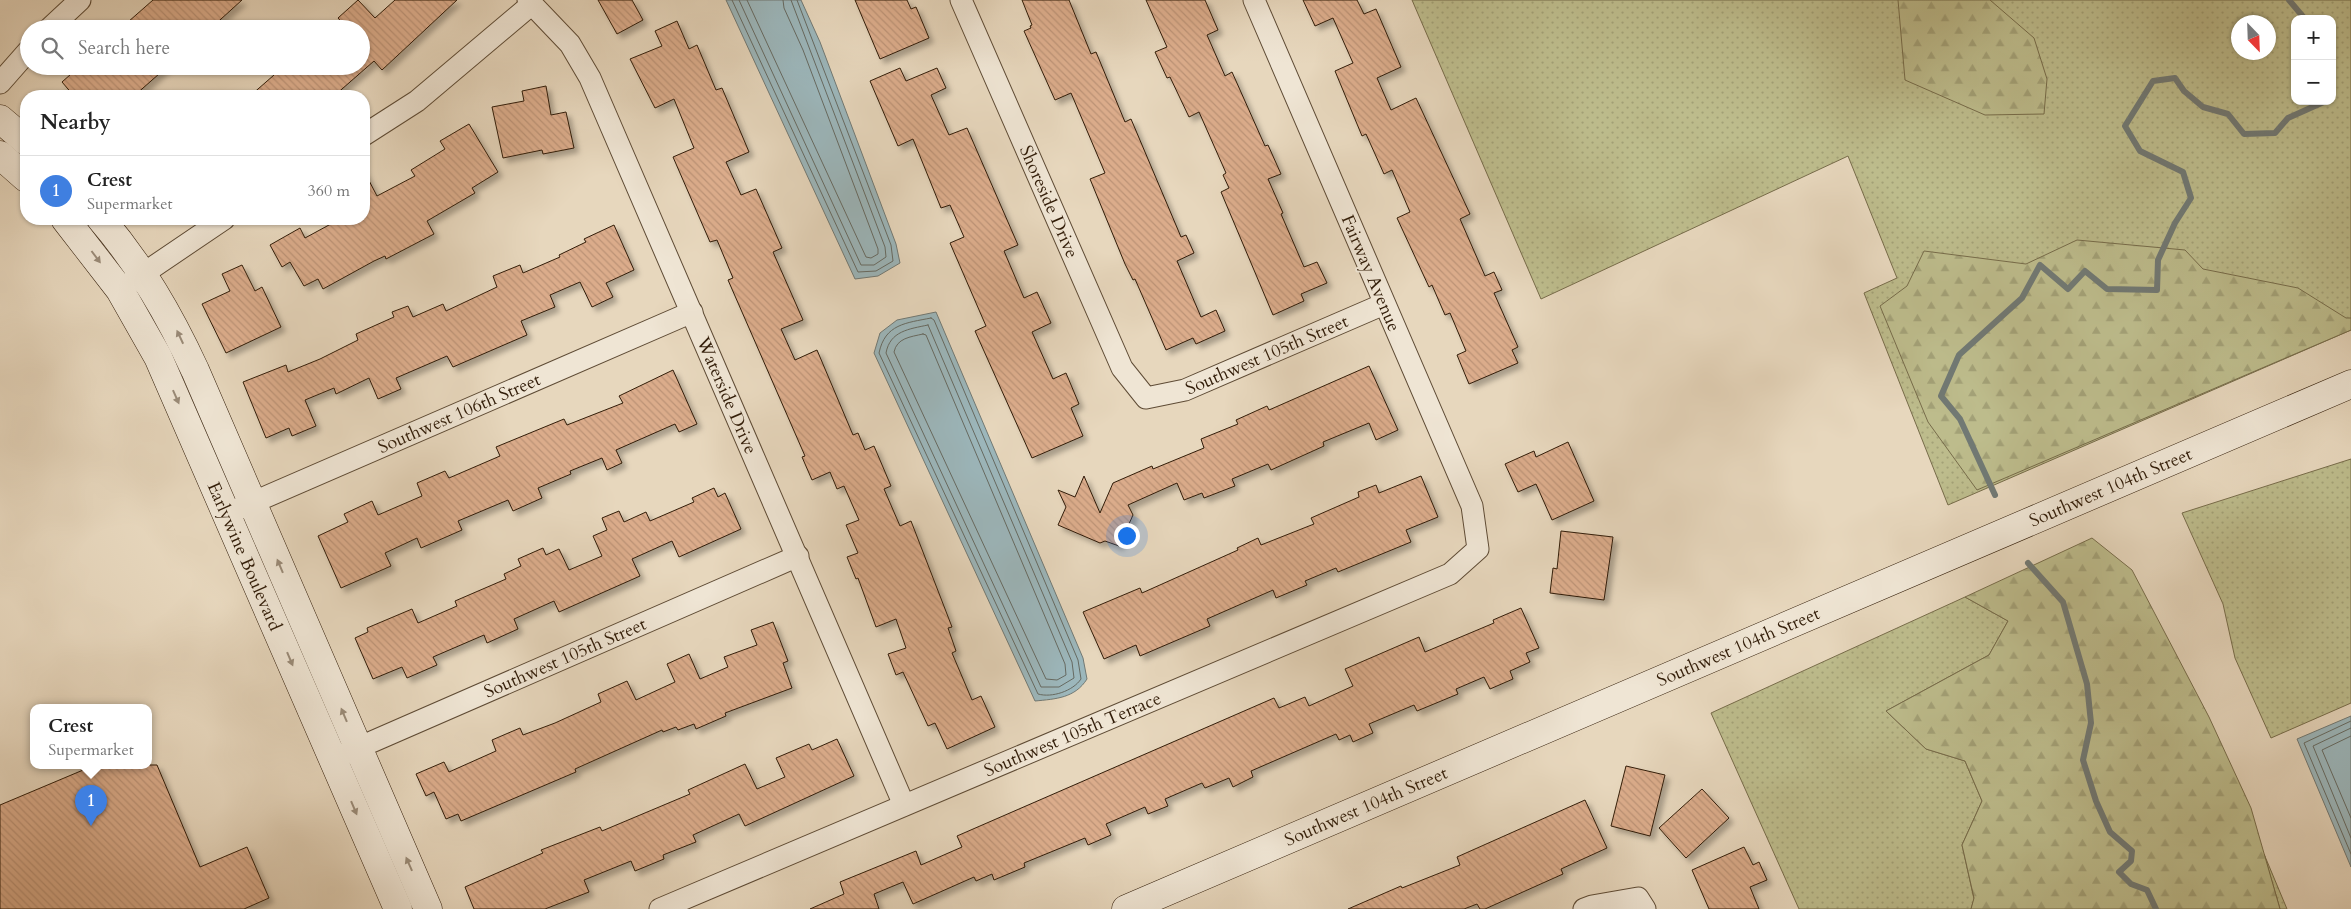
<!DOCTYPE html>
<html lang="en">
<head>
<meta charset="utf-8">
<style>
  :root { --surface:#fff; --page:#f2f2f2; --text:#222; --muted:#767676; --line:#e0e0e0; --accent:#8f2418 }
  body { margin:0; font-family:Cardo,serif; background:var(--page); color:var(--text) }
  .controls { position:absolute; right:15px; top:15px; display:grid; overflow:hidden; border-radius:10px; box-shadow:0 1px 4px #0004 }
  .controls button { width:45px; height:45px; display:grid; place-items:center; padding:0; border:0; border-bottom:1px solid var(--line); background:var(--surface); color:var(--text); font:25px sans-serif }
  .compass { position:absolute; left:2231px; top:15px; width:45px; height:45px; border-radius:50%; background:var(--surface); box-shadow:0 1px 4px #0004; rotate:157deg }
  .you { position:absolute; left:1126px; top:535px; width:18px; height:18px; margin:-12px; border:4px solid #fff; border-radius:50%; background:#1a73e8; box-shadow:0 0 0 8px #1a73e833 }
  .badge { display:grid; place-items:center; width:32px; height:32px; border-radius:50%; background:var(--accent); color:#fff; font-size:16px; font-weight:700 }
  .pin { position:absolute; translate:-50% -41px; filter:drop-shadow(0 1px 2px #0008) }
  .pin::after { content:''; position:absolute; top:26px; width:18px; height:15px; background:inherit; clip-path:polygon(0 0,100% 0,50% 100%) }
  .popup { position:absolute; left:30px; top:704px; width:122px; height:65px; box-sizing:border-box; display:grid; place-content:center; border-radius:10px; background:var(--surface); filter:drop-shadow(0 1px 4px #0005); font-size:16px; white-space:nowrap; color:var(--muted) }
  .popup b { font-size:19px; color:var(--text) }
  .popup::after { content:''; position:absolute; left:50%; top:100%; margin-left:-10px; border:10px solid transparent; border-top-color:var(--surface) }
  .list { margin:0; padding:0; list-style:none }
  h2 { display:flex; justify-content:space-between; align-items:center; height:65px; margin:0; padding:0 20px; font-size:21px }
  h2 small { font-size:16px; font-weight:400; color:var(--muted) }
  .list li { display:grid; grid-template-columns:32px 1fr auto; gap:15px; align-items:center; box-sizing:border-box; height:70px; padding:0 20px; border-top:1px solid var(--line) }
  .list b { display:block; font-size:19px; white-space:nowrap }
  .list p { margin:0; font-size:16px; white-space:nowrap; color:var(--muted) }
  .list em { font-size:16px; font-style:normal; color:var(--muted) }
  .icon { flex:none; width:28px; height:28px; fill:none; stroke:currentColor; stroke-width:2; stroke-linecap:round; stroke-linejoin:round }
  .map { position:relative; flex:none; width:2351px; height:909px; overflow:hidden }
  .search { position:absolute; background:var(--surface); box-shadow:0 1px 4px #0004; left:20px; top:20px; width:350px; height:55px; display:flex; align-items:center; gap:12px; box-sizing:border-box; padding:0 18px; border-radius:28px; color:var(--muted); font-size:19px }
  .panel { position:absolute; background:var(--surface); box-shadow:0 1px 4px #0004; left:20px; top:90px; width:350px; height:135px; border-radius:20px }
  .map>svg:first-child { display:block }
  .grass { fill:url(#grass-dots); stroke:#776c4a; fill-rule:evenodd }
  .forest { fill:url(#forest-firs); stroke:#776c4a }
  .water { fill:#9cb7bc; stroke:#717974 }
  .lines { fill:none; stroke-linecap:round; stroke-linejoin:round }
  .shore { stroke:#666a62; stroke-width:1 }
  .stream { stroke:#717974; stroke-width:6 }
  .building { fill:url(#building-back-hatch); stroke:#311c08; filter:url(#shadow) }
  .street-casing { stroke:#5e4b35; stroke-width:23 }
  .secondary-casing { stroke:#311c08; stroke-width:29 }
  .street { stroke:#efe5d4; stroke-width:21 }
  .secondary { stroke:#efe5d4; stroke-width:28 }
  .oneway { fill:#9a8b78 }
  .labels { text-anchor:middle; stroke-width:4; stroke-linejoin:round; paint-order:stroke }
  .street-label { font-size:18px; fill:#311c08; stroke:#efe5d4 }
</style>
</head>
<body>
<div class="map">
<svg width="2351" height="909" viewBox="0 0 2351 909">
  <defs>
    <pattern id="grass-dots" width="8" height="8" patternUnits="userSpaceOnUse" patternTransform="scale(1.25)"><rect width="8" height="8" fill="#bdbc8c"/><path d="M2 2h.1M6 6h.1" fill="none" stroke="#a3a177" stroke-width="1.8" stroke-linecap="round"/></pattern>
    <pattern id="forest-firs" width="22" height="20" patternUnits="userSpaceOnUse" patternTransform="scale(1.25)"><rect width="22" height="20" fill="#bdbc8c"/><path d="M5 1l3.5 6h-7zM16 11l3.5 6h-7z" fill="#a3a177"/></pattern>
    <pattern id="building-back-hatch" width="6" height="6" patternUnits="userSpaceOnUse" patternTransform="scale(1.25)"><rect width="6" height="6" fill="#dbac8b"/><path d="M-1 5l2 2M0 0l6 6M5-1l2 2" fill="none" stroke="#bc9376"/></pattern>
    <filter id="shadow"><feDropShadow dx="4.5" dy="4.5" stdDeviation="2.5" flood-color="#0004"/></filter>
  </defs>
  <rect width="100%" height="100%" fill="#e7d7bd"/>
  <filter id="stains"><feTurbulence type="fractalNoise" baseFrequency=".004" numOctaves="4"/><feColorMatrix values="0 0 0 0 .2 0 0 0 0 .09 0 0 0 0 .02 0 0 0 .5 -.17"/></filter>
  <radialGradient id="worn" r=".72"><stop offset=".6" stop-color="#630" stop-opacity="0"/><stop offset="1" stop-color="#630" stop-opacity=".3"/></radialGradient>
  <path class="grass" d="M1412 0H2351V330L1948 505 1864 293 1897 278 1848 156 1541 299ZM2295 19H2332V101H2295ZM2238 22H2268V52H2238Z
    M2351 459V703L2271 738 2235 658 2223 604 2182 513Z
    M1965 597 2008 621 1989 655 1886 711 1926 749 1965 761 1982 801 1962 845 1974 899 1971 909H1799L1711 713Z
    M2264 854 2287 909H2280Z"/>
  <path class="forest" d="M1898 0H1990L2034 38 2047 79 2044 114 1985 115 1905 80Z
    M2077 240 2185 250 2203 269 2298 288 2346 318H2351V330L1977 490 1928 422 1880 306 1907 286 1924 251 2026 264Z
    M2092 538 2132 570 2209 717 2251 808 2280 909H1971L1974 898 1962 845 1982 801 1965 761 1926 749 1886 711 1989 655 2008 621 1965 597Z"/>
  <path class="water" d="M726 0H801L820 42 896 244 900 263 878 276 855 279Z
    M936 312 1083 658 1087 679C1075 698 1056 699 1035 701L874 353 880 333 897 320Z
    M2351 716V867L2297 739Z"/>
  <g class="lines">
    <path class="shore" d="M732 0 858 272 876 271 893 261 891 245 797 0
      M739 0 861 265H874L886 257 885 247 791 0
      M747 0 866 257 871 258 878 254V249L803 50 784 8 783 0
      M931 318 934 320 1078 660 1081 679C1073 691 1052 698 1038 694L879 353C885 324 906 323 931 318Z
      M928 325 1072 662 1074 678 1059 687H1041L886 353C890 331 909 329 928 325Z
      M923 334 926 335 1065 664 1066 675 1057 680 1046 679 894 352C897 338 910 337 923 334Z
      M2351 721 2304 743 2351 854
      M2351 728 2313 746 2351 838
      M2351 736 2322 750 2351 818"/>
    <path class="stream" d="M2289 0 2305 19
      M1995 495 1960 419 1941 396 1959 355 2022 298 2040 265 2068 289 2085 271 2107 289 2157 290 2158 260 2175 223 2191 198 2183 172 2140 151 2125 126 2153 81 2175 78 2184 91 2203 107 2228 114 2244 134 2275 133 2288 118 2326 101
      M2028 563 2063 602 2087 684 2091 723 2083 760 2096 801 2110 832 2132 851 2131 861 2119 872 2131 884 2147 890 2156 909"/>
  </g>
  <path class="building" d="M153 0H242L210 29H120Z
    M358 0 375 18 395 0H457L382 70 374 61 334 96H250L274 75 266 66H361V29H348L338 18Z
    M598 0H632L643 20 617 34Z
    M855 0H907L911 9 916 7 929 38 880 59Z
    M1022 0H1069L1091 54 1096 52 1125 122 1131 119 1181 237 1186 235 1194 253 1177 261 1201 317 1216 310 1225 331 1196 344 1193 338 1166 350 1135 279 1133 280 1125 264 1090 179 1105 173 1071 93 1055 100 1024 31 1031 28 1030 26 1032 25Z
    M1146 0H1205L1218 30 1207 35 1225 76 1232 72 1265 146 1268 145 1281 174 1268 179 1283 213 1281 214 1304 267 1317 262 1327 283 1301 294 1304 301 1273 315 1221 192 1229 188 1223 175 1226 173 1199 112 1189 117 1170 77 1167 78 1155 52 1167 47Z
    M1303 0H1357L1364 14 1376 9 1401 67 1377 78 1391 110 1416 98 1470 214 1460 219 1485 276 1494 272 1502 290 1494 293 1518 347 1512 350 1518 363 1469 384 1457 355 1466 351 1450 313 1445 315 1432 285 1429 287 1397 218 1410 212 1392 170 1384 174 1366 134 1362 136 1335 71 1353 63 1333 18 1315 26Z
    M677 21 689 49 697 45 716 90 722 88 749 152 726 162 741 195 756 189 782 248 773 252 803 320 781 329 795 360 817 350 853 435 858 433 865 450 874 446 891 486 884 489 900 526 911 521 952 627 948 628 956 651 952 653 972 700 981 696 995 727 947 749 935 723 928 726 903 672 896 675 888 654 906 648 896 619 876 627 858 578 856 579 847 557 858 553 846 525 859 520 844 486 837 489 830 472 812 480 802 457 805 456 728 280 733 278 717 240 710 242 673 157 694 148 674 99 655 108 630 59 662 46 655 31Z
    M80 66H168L134 96H74L62 82Z
    M900 68 906 81 937 68 946 88 931 95 949 135 967 128 1018 245 1004 251 1024 298 1037 292 1051 323 1032 332 1053 379 1066 373 1079 404 1071 408 1083 436 1032 458 975 331 986 326 950 243 964 237 950 205 941 208 913 139 898 146 870 81Z
    M546 86 551 115 566 112 574 148 543 154 542 150 503 158 492 107 524 101 522 91Z
    M469 124 498 172 472 188 475 193 427 221 434 234 386 259 385 256 374 261 323 289 318 279 304 286 290 262 282 267 270 245 300 228 305 238 340 219H364V171L377 196 415 176 411 170 445 149 440 141Z
    M614 225 634 270 606 283 613 297 592 307 580 282 550 295 555 307 521 321 527 335 453 367 447 356 396 378 401 389 378 399 369 378 336 394 334 388 305 400 316 426 292 436 289 428 266 438 243 382 286 365 288 372 320 359 358 340 356 334 394 317 392 312 408 306 413 317 443 304 446 311 497 287 493 276 520 265 523 273 560 257 559 255 586 242 584 239Z
    M242 265 255 291 262 287 281 327 226 353 202 304 230 291 222 274Z
    M1369 366 1398 430 1376 440 1369 423 1323 442 1324 446 1271 470 1268 464 1232 479 1235 486 1204 498 1202 493 1184 500 1177 483 1128 505 1133 515 1119 546 1105 541 1100 543 1058 525 1066 507 1058 490 1075 497 1084 476 1100 513 1113 483 1152 466 1153 469 1204 448 1201 439 1238 424 1236 420 1267 406 1269 410Z
    M673 370 697 424 679 432 675 424 616 450 622 463 607 470 602 458 570 471 571 474 538 488 542 498 513 511 508 500 458 521 462 530 421 548 417 538 385 553 391 566 341 588 318 536 348 522 344 514 372 501 378 515 422 496 417 483 445 471 449 478 500 456 496 447 564 419 567 425 623 403 619 396Z
    M1568 442 1594 501 1552 520 1536 484 1518 492 1505 464 1534 451 1536 457Z
    M1421 476 1438 517 1406 530 1411 542 1338 572 1336 568 1305 581 1307 585 1276 598 1273 590 1207 619 1210 626 1140 656 1136 645 1104 659 1083 612 1140 588 1142 593 1238 550 1237 548 1258 538 1261 545 1314 524 1311 518 1359 497 1358 492 1376 485 1379 493Z
    M714 488 718 497 725 493 741 529 679 557 672 541 632 559 640 576 559 612 554 601 514 619 518 629 487 643 484 635 433 657 437 665 407 678 402 667 373 679 355 638 368 632 367 628 412 609 418 623 457 606 455 601 506 579 504 574 521 566 518 559 543 548 546 555 559 549 569 570 602 556 593 536 607 530 602 518 619 511 624 522 646 512 650 521 694 502 692 498Z
    M1561 531 1613 537 1604 600 1550 593 1553 568 1557 569Z
    M1521 608 1539 648 1526 653 1530 662 1510 671 1513 679 1490 689 1484 677 1456 689 1458 694 1417 711 1414 705 1369 724 1373 733 1353 742 1350 735 1339 740 1336 734 1251 771 1253 777 1233 787 1229 778 1205 788 1202 783 1165 799 1168 806 1148 814 1145 807 1106 824 1111 835 1088 845 1085 838 1024 863 1025 867 994 880 992 874 976 881 974 877 913 904 903 882 874 894 879 909H810L844 894 840 882 916 851 921 865 962 847 957 836 1274 698 1279 708 1305 697 1309 706 1353 686 1345 669 1419 637 1425 652 1494 623 1493 620Z
    M773 622 788 661 783 663 792 688 725 713 726 716 696 729 694 724 678 730 676 727 663 732 662 730 575 769 576 772 461 821 458 814 446 819 434 792 426 796 416 774 444 762 449 772 496 751 492 740 520 728 523 735 555 723 601 702 598 694 627 681 636 700 675 682 667 664 689 654 700 679 728 667 724 657 757 645 751 630Z
    M837 739 854 776 745 826 739 814 693 835 696 842 663 855 664 859 635 871 631 861 584 880 589 892 545 909H474L465 887 543 853 541 850 600 827 602 831 690 794 688 790 745 764 757 789 785 777 776 758 809 744 812 750Z
    M95 765H157L200 867 247 847 269 898 244 909H0V805Z
    M1626 766 1665 775 1650 836 1611 826Z
    M1702 789 1729 818 1686 858 1659 828Z
    M1585 800 1607 848 1561 869 1563 874 1485 909H1480L1477 904 1464 909H1348L1401 886 1402 888 1460 865 1457 857Z
    M1744 847 1753 865 1759 862 1767 880 1750 887 1759 909H1709L1692 870Z"/>
  <g class="lines">
    <g class="street-casing">
      <g id="street">
        <path id="s1" d="M528 0 570 44 590 78 904 805"/>
        <path id="s2" d="M961 0 1122 368 1146 398 1185 390 1384 304"/>
        <path d="M49 29 80 0"/>
        <path d="M0 83 29 50"/>
        <path d="M364 135 417 101 532 4"/>
        <path d="M131 282 224 219"/>
        <path id="s3" d="M238 509 692 312"/>
        <path id="s4" d="M344 754 798 556"/>
        <path id="s5" d="M660 909 1450 574 1478 549 1472 506 1254 0"/>
        <path d="M1584 909 1592 906 1638 898 1645 909"/>
      </g>
    </g>
    <g class="secondary-casing">
      <g id="secondary">
        <path d="M0 119 26 141"/>
        <path d="M0 155 26 178"/>
        <path id="s6" d="M65 219 120 290 158 357 398 909"/>
        <path d="M101 219C141 266 169 314 195 370L428 909"/>
        <path id="s7" d="M1126 909 2351 384"/>
      </g>
    </g>
    <use href="#street" class="street"/>
    <use href="#secondary" class="secondary"/>
  </g>
  <defs><path id="oneway-solid" d="M-6-.8H1V-3.2L6.5 0L1 3.2V.8H-6Z" transform="scale(1.25)"/></defs>
  <g class="oneway">
    <use href="#oneway-solid" transform="translate(96 257) rotate(53)"/>
    <use href="#oneway-solid" transform="translate(180 337) rotate(-115)"/>
    <use href="#oneway-solid" transform="translate(176 397) rotate(66)"/>
    <use href="#oneway-solid" transform="translate(280 566) rotate(-113)"/>
    <use href="#oneway-solid" transform="translate(290 659) rotate(67)"/>
    <use href="#oneway-solid" transform="translate(344 715) rotate(-113)"/>
    <use href="#oneway-solid" transform="translate(354 808) rotate(67)"/>
    <use href="#oneway-solid" transform="translate(409 864) rotate(-114)"/>
  </g>
  <g class="labels">
    <g class="street-label">
      <text dy="6" stroke="none"><textPath href="#s2" startOffset="220">Shoreside Drive</textPath></text>
      <text transform="translate(1371 273) rotate(67)" y="6">Fairway Avenue</text>
      <text dy="6" stroke="none"><textPath href="#s2" startOffset="569">Southwest 105th Street</textPath></text>
      <text dy="6" stroke="none"><textPath href="#s1" startOffset="446">Waterside Drive</textPath></text>
      <text dy="6" stroke="none"><textPath href="#s3" startOffset="241">Southwest 106th Street</textPath></text>
      <text dy="6" stroke="none"><textPath href="#s7" startOffset="1071">Southwest 104th Street</textPath></text>
      <text dy="6" stroke="none"><textPath href="#s6" startOffset="384">Earlywine Boulevard</textPath></text>
      <text dy="6" stroke="none"><textPath href="#s7" startOffset="666">Southwest 104th Street</textPath></text>
      <text dy="6" stroke="none"><textPath href="#s4" startOffset="241">Southwest 105th Street</textPath></text>
      <text dy="6" stroke="none"><textPath href="#s5" startOffset="448">Southwest 105th Terrace</textPath></text>
      <text dy="6" stroke="none"><textPath href="#s7" startOffset="261">Southwest 104th Street</textPath></text>
    </g>
  </g>
  <rect width="100%" height="100%" filter="url(#stains)"/>
  <rect width="100%" height="100%" fill="url(#worn)"/>
</svg>
<div class="controls">
<button>+</button>
<button>−</button>
</div>
<svg class="compass" viewBox="-18 -18 36 36"><path d="M0-13l5 13h-10z" fill="#e53935"/><path d="M0 13l5-13h-10z" fill="#767676"/></svg>
<div class="you"></div>
<div class="pin badge" style="left:91px;top:826px;background:#3f7fe0">1</div>
<div class="popup"><b>Crest</b>Supermarket</div>
<div class="search"><svg class="icon" aria-label="search" viewBox="0 0 24 24"><circle cx="10" cy="10" r="6"/><path d="M15 15l6 6"/></svg>Search here</div>
<section class="panel">
<h2>Nearby<small></small></h2>
<ul class="list">
<li><span class="badge" style="background:#3f7fe0">1</span><div><b>Crest</b><p>Supermarket</p></div><em>360 m</em></li>
</ul>
</section>
</div>
</body>
</html>
